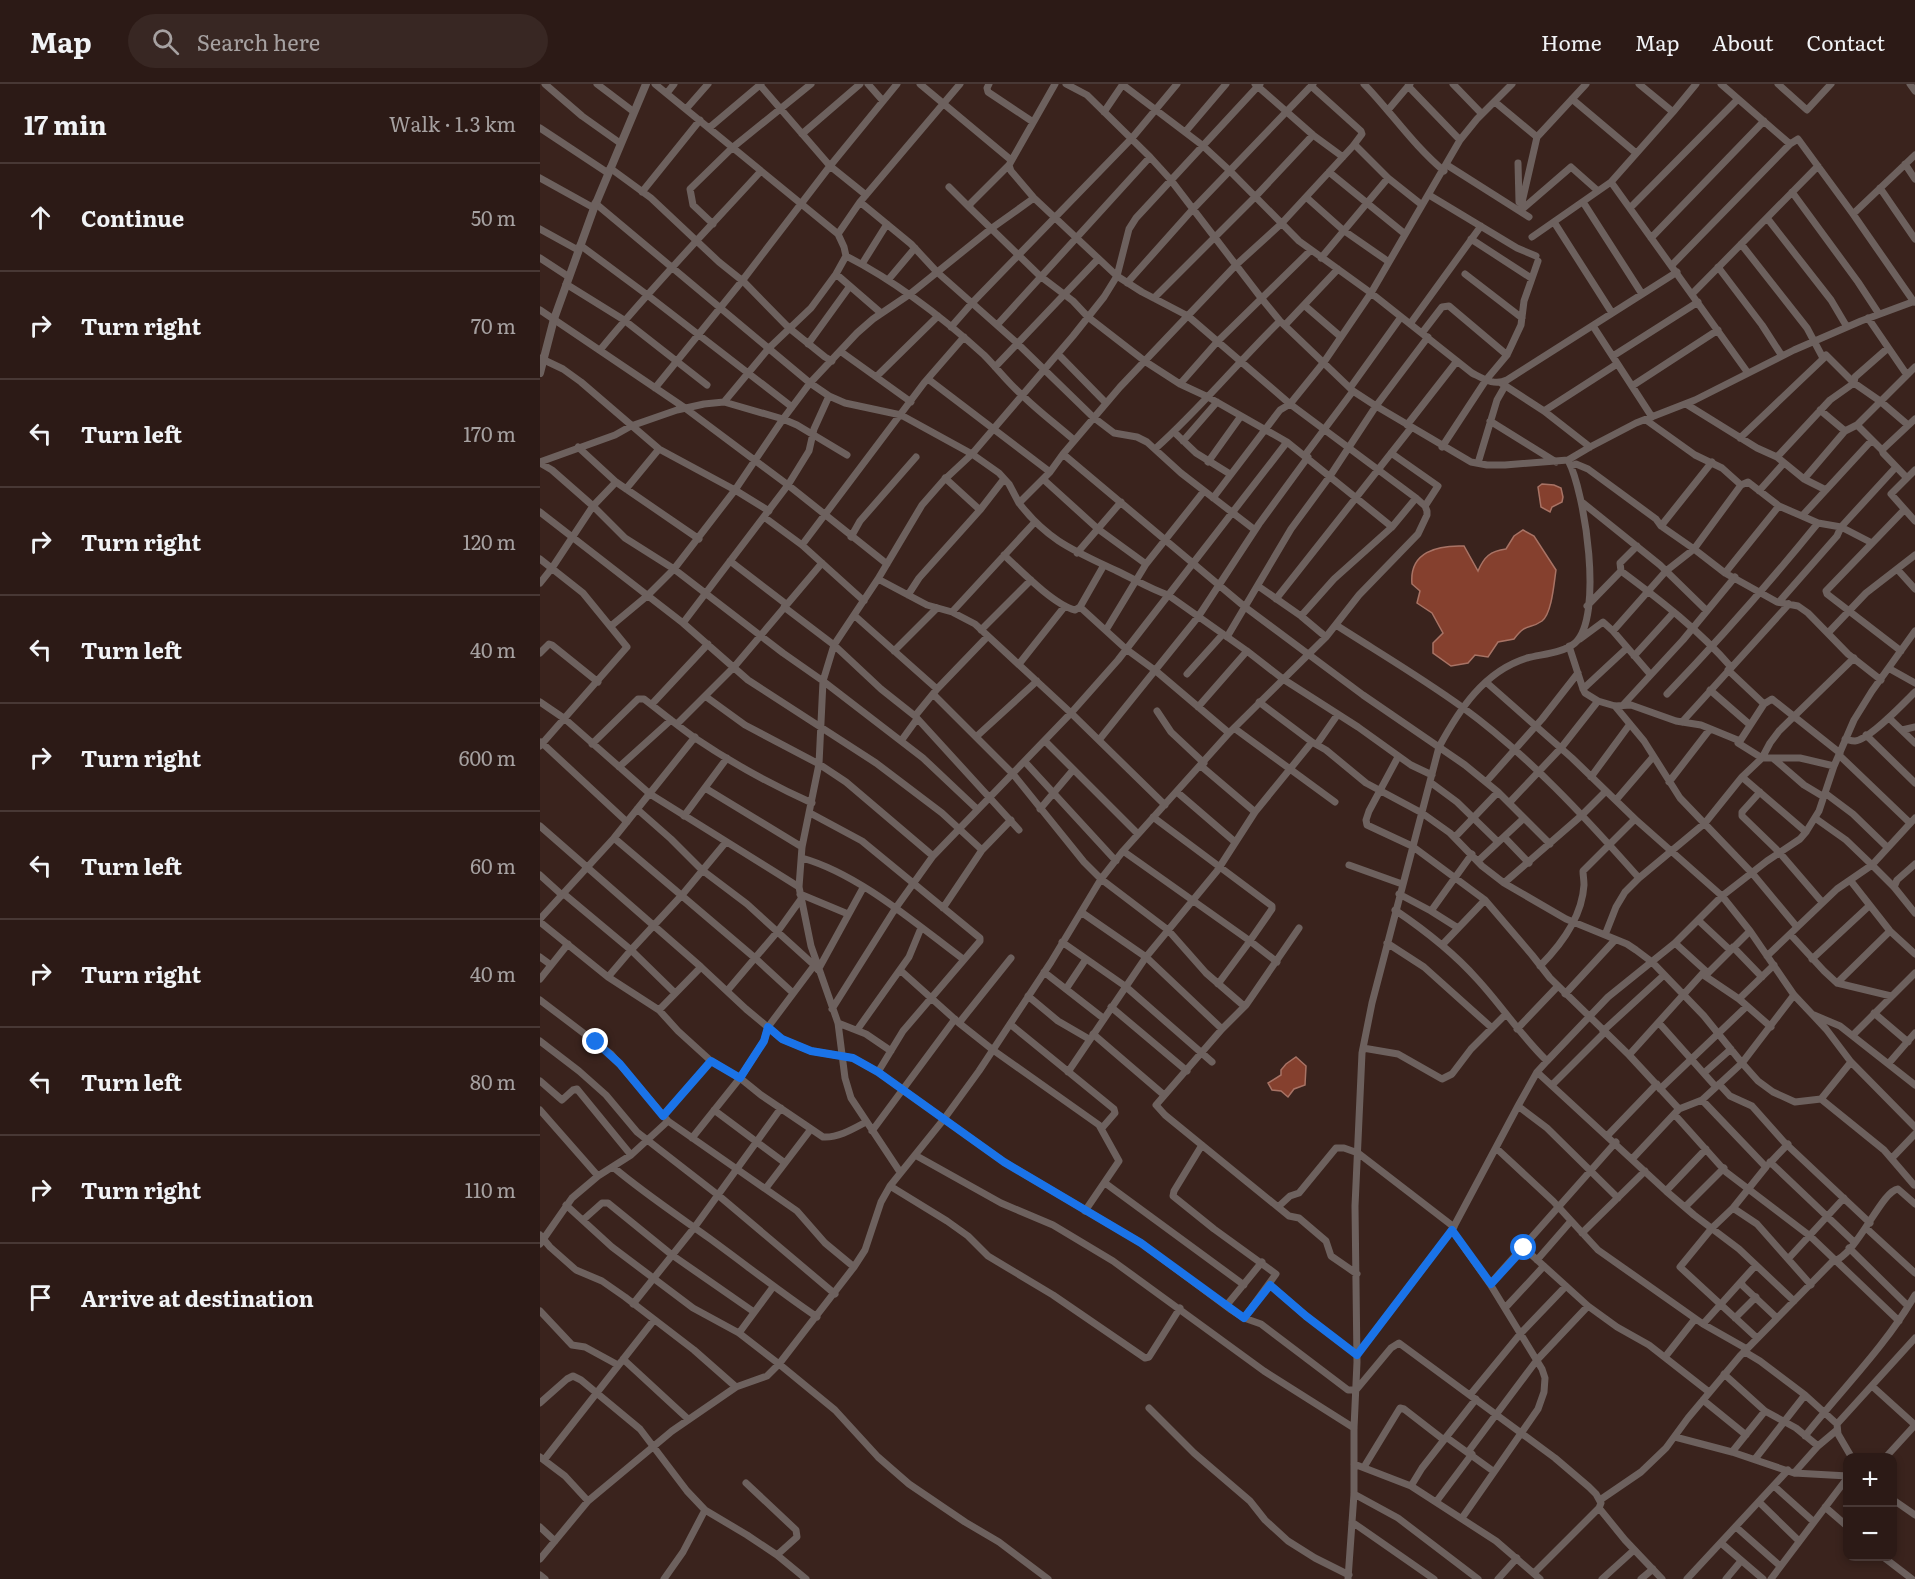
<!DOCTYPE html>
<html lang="en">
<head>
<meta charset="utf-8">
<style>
  :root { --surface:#2c1a16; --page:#382723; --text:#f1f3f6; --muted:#a6a1a1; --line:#483835 }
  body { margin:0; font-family:Literata,serif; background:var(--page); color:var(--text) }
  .controls { position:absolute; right:18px; bottom:18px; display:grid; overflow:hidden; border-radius:12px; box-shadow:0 3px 9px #0003 }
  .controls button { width:54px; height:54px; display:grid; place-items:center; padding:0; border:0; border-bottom:2px solid var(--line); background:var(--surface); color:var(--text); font:30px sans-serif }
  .stop { position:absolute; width:18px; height:18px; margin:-14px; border:4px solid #1a73e8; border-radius:50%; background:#fff }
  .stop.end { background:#1a73e8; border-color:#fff; box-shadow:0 2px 6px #0008 }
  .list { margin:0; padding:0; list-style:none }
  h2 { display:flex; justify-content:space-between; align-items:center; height:78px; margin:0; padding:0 24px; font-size:26px }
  h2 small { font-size:20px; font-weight:400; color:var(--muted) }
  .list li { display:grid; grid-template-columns:39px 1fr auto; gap:18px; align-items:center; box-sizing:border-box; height:108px; padding:0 24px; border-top:2px solid var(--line) }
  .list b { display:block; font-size:22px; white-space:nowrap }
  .list em { font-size:20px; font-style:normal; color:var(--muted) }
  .icon { flex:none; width:33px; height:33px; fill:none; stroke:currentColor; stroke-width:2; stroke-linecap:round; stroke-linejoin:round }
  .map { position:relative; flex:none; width:1375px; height:1495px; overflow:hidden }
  header { display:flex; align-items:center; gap:36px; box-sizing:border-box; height:84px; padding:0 30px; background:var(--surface); border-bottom:2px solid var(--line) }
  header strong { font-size:28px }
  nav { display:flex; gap:33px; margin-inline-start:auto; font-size:21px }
  .search { width:420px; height:54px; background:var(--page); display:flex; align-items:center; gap:15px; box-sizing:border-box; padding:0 21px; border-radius:33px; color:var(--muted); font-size:22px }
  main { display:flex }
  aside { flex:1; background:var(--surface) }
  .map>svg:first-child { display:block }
  .water { fill:#85402e; stroke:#a87365; stroke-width:1.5 }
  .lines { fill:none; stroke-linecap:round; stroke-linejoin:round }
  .minor { stroke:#6d615e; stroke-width:7 }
  .tertiary { stroke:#6d615e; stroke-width:8 }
  .route { stroke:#1a73e8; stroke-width:8 }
</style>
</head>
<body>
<header>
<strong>Map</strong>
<div class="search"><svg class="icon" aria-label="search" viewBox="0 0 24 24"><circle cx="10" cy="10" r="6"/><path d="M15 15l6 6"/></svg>Search here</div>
<nav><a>Home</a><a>Map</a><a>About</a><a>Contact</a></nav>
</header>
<main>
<aside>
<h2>17 min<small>Walk · 1.3 km</small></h2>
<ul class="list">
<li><svg class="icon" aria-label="ahead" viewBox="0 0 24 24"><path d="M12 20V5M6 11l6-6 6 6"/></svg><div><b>Continue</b></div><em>50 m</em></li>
<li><svg class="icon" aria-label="right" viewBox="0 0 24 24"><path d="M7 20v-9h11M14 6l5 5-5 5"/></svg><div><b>Turn right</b></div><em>70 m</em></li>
<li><svg class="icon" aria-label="left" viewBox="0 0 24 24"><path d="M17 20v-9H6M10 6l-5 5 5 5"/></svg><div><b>Turn left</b></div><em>170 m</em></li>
<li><svg class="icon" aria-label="right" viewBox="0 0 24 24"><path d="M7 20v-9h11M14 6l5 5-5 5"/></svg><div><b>Turn right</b></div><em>120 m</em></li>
<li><svg class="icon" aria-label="left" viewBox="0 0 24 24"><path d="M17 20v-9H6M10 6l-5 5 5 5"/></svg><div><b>Turn left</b></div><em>40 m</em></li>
<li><svg class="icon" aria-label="right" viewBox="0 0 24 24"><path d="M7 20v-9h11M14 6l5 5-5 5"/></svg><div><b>Turn right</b></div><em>600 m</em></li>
<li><svg class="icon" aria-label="left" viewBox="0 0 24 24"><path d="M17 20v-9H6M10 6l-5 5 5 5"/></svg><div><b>Turn left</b></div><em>60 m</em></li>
<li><svg class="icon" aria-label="right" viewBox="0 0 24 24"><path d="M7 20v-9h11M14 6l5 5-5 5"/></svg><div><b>Turn right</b></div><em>40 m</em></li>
<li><svg class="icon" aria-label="left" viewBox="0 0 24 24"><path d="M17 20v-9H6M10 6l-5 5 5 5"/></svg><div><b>Turn left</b></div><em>80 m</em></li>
<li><svg class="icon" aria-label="right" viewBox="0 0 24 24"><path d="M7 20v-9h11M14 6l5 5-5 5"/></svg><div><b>Turn right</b></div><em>110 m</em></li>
<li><svg class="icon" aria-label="arrive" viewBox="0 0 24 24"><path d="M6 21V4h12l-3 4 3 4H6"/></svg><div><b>Arrive at destination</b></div></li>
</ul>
</aside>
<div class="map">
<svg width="1375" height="1495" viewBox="0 0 1375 1495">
  <rect width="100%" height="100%" fill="#3a231d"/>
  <path class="water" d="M1002 400 1014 401 1021 404 1023 413 1022 418 1012 423 1010 428 1001 423 998 403Z
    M983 446 994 452 1016 486C1014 499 1012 529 1002 537 989 546 987 538 974 555L958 558 948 573 935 571 928 579 911 582 893 569V559L903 549 892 529 877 519 880 507 872 500C869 468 897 461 924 462L938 487C944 473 950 467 966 465L974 452Z
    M756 973 766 982 765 1001 754 1005 748 1013 741 1007 732 1006 728 999 741 991V986L746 980Z"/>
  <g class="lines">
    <path class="minor" d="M5 0 42 32 80 59
      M57 0 94 28
      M115 0 298 150 304 163 306 172C357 198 402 233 444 271 457 284 468 299 482 311 498 327 517 341 534 356
      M219 0 290 82 326 111
      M328 0 343 17
      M380 0 471 76
      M449 0 447 4 448 8 493 38
      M526 0 547 11 610 73 630 95 722 215 740 237 813 307 836 322 931 378 947 381H965L1028 376 1050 363 1096 339 1155 316 1254 266 1321 237 1375 217
      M715 0 773 51 803 73
      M824 0C852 29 873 61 904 87
      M913 0 942 30
      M1099 0 1133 28
      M1181 0 1250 60
      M1238 0 1267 26 1291 0
      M1370 0 1375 7
      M583 1 662 61 689 86 759 157 831 209 932 289C944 295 954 302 967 296L1137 188
      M771 2 821 47 822 50 813 62
      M868 2 920 56
      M127 9 134 0
      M1032 15 1096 69
      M955 18 997 53 980 127 1031 83 1058 107
      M146 25 168 0
      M848 26 870 0
      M564 28 583 0
      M0 44 68 89
      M169 44 221 0
      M646 47 686 0
      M262 50 320 0
      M997 53 1046 0
      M978 79 979 118
      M1365 80 1375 95
      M469 81 430 120V124L500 192 533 217 548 233 606 278 640 300 668 313 747 358 852 443
      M907 81 989 133
      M70 84 111 114 179 178 204 198 249 244 285 273 292 277
      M789 88 865 150
      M0 94 54 124
      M1071 98 1208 289
      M409 103 430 124
      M1340 104 1375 155
      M102 108 160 36
      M1252 108 1318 198 1339 230
      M889 111 977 164 996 172
      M766 113 803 146 849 178
      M320 118 371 160 397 188 477 259 553 333 574 349 597 353 607 358 641 389 715 446
      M1043 118 1102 210
      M55 119 270 299 289 312 305 319 361 331 432 370 459 389 469 400 479 419 510 388 523 370 705 523 823 611 925 681 958 708 1010 760
      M1090 124 1198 15
      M1313 130 1375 71
      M1227 134 1291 216 1307 243
      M1014 138 1072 229
      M173 140 153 121 150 105 192 64 271 0
      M0 145 38 166
      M298 150 320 118 420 0
      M992 153 1071 98 1133 28 1156 0
      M1111 154 1224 37
      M931 155 991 194
      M1201 160 1267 244 1283 274 1286 271 1314 299 1340 317 1368 341
      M40 161 106 210 252 323
      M0 174 29 193
      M781 174 848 94
      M322 180 347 140
      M1132 181 1250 60 1258 55 1313 130 1374 218
      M1178 183 1222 241 1242 272
      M296 190 341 229
      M925 190 982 234
      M348 196 375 164
      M587 199 653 125 773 0
      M26 200 84 236 167 301
      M1152 210 1278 82
      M614 214 715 113 773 51
      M764 221 801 253
      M0 226 145 324 248 401 347 480
      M1328 234 1367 291
      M870 240 941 142
      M457 241 610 73
      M745 241 798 185
      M1053 242 1112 333
      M411 243 432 219 592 54 637 0
      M882 249 902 223 909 222 967 271
      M268 260 310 202
      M60 266C111 204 167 146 221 87
      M300 267 371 318
      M518 270 566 319
      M1073 272 1158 218
      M0 274 23 285 41 298 119 365 195 406 229 427
      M455 283 558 175
      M337 292 398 232
      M388 295 510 388
      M961 299 1004 327 1050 363
      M640 300 677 258 771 166
      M1092 302 1178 246
      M115 304 202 197 290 82 357 0
      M810 304 861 233
      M184 318 229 264 271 224 296 190 306 172
      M1146 320 1217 364 1237 373 1264 395 1286 406
      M1280 326 1305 347
      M1004 327 1077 280
      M1106 336 1155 371 1182 384 1201 401 1208 398 1239 422 1262 432 1332 356
      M950 337 1016 378
      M867 341 917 277
      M1317 341 1342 366 1343 369 1366 393
      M634 348 656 369 690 390
      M1200 354 1285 273
      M643 357 677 318
      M38 363 76 398 159 455
      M902 363 946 296 967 271 981 241 984 217 998 177
      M615 365C660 325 698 278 740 237
      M1342 366 1375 335
      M851 369 898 402 885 422
      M523 370 580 303 696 181 741 140 813 62H816L848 94 882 121
      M765 371 813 307
      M1237 373 1290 316 1314 299 1315 293 1348 264
      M0 378 75 351 91 342 137 326 164 320 184 318 243 335 257 341 307 371
      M668 378 701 332
      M0 379 12 386 53 422 85 454 134 485 243 569 283 597 383 674 437 725
      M938 379 957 316 965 302
      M1031 382 1036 380 1048 385 1116 435 1121 442 1154 465 1185 489 1237 518 1258 522 1268 529 1308 570 1341 596
      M1375 386 1351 410 1375 437
      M405 394 440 426
      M503 395 558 445 606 480 566 546
      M1264 395 1305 347 1317 341 1375 283
      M86 405 119 365
      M1219 407 1244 379
      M673 414 740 326 750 320 784 278 831 209 920 56 937 35 972 0
      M479 419C508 457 535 467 577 487 594 495 610 505 628 511L707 567 743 595 818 643 871 681 892 691
      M1043 419 1120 481 1167 527
      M0 428 143 539 208 596 336 679 402 729 442 766
      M1262 432 1278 439 1301 443 1332 459
      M224 433 262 461 324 517
      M1121 442 1172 378
      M311 453 320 437 376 373
      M262 461 384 299 424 253
      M537 469 581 418
      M464 471C480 486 514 521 535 526L540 523 564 481
      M0 475 43 509 87 563 0 662
      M190 477 246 520
      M606 480 664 407
      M1357 485 1375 505
      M1081 487C1120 516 1159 546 1191 583
      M1185 489 1239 422
      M338 495 387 521 412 528 435 540 531 629 625 721
      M0 499 12 484 53 422 76 398
      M718 502 761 532 786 553
      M368 511 379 494 440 426 464 395
      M736 515 871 344
      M1239 518 1297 452 1301 443 1356 383
      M1047 522 1081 487 1080 479 1097 462
      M244 523 294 561 341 605 375 632 479 746
      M540 523 586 565 616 587 689 649
      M412 528 494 439
      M315 532 397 605
      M761 532 794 495 852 443 876 414
      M143 539 248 401 269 367 274 345 289 312
      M796 541C838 568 882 594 922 623 988 671 1045 733 1099 794
      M71 542 107 512 134 485 195 406 243 335 270 299 317 249 333 235 370 210 452 144 494 114
      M441 546 491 496
      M1073 547 1126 487 1154 465 1201 401
      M1288 549 1326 509 1375 471
      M687 553 751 445 790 392 836 322 888 253
      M1040 555 1063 538 1073 547 1110 590
      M1029 562 1043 605 1045 609 1058 617 1075 622 1091 621 1136 637 1161 641 1200 657 1198 659 1222 674H1260L1294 682
      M354 567 397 524
      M1361 567 1287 510 1286 507 1364 426
      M0 569 9 560 12 561 58 598
      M1094 572 1134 528
      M479 580 525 522
      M1350 585 1375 599
      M1188 586 1224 620
      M647 590 683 550
      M946 598 1032 674 1095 735 1182 812 1210 847 1254 911 1286 945 1311 978 1375 1043
      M1043 605 1087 564
      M1170 606 1209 640
      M393 610 473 690 544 778 561 795 628 846 666 889 704 922
      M1127 610C1180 555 1230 498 1278 439
      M165 612 205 641 279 680 306 698 393 772
      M0 618 25 635 110 710 259 803
      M719 618 772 658 786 666 826 699 882 729 910 749 942 782 964 799 1026 835 1087 860 1096 866 1112 878 1164 932 1202 979 1218 997 1233 1008 1255 1018 1281 1015 1311 978
      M112 620 168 560
      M1083 621 1143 556 1195 493
      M1075 622 1104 657 1140 714 1212 789 1257 843
      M658 623 707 567
      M617 627 631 648 664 679
      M375 632 397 605 448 552
      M1349 634 1375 659
      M1142 638 1249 520
      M137 640 194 583 282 479
      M694 644 795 718
      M1362 646 1375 643
      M1326 651 1375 699
      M437 652 497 597
      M1305 655C1309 656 1312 657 1315 657 1329 656 1364 619 1375 608
      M559 656 658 533 719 440 768 373
      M361 657 377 635
      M505 657 598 750
      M1200 657 1224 620 1232 615 1300 669
      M1 658 87 738
      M52 660 98 615H104C121 628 138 642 155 654 192 679 232 701 272 719
      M777 660 798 630
      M1299 671 1370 739
      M858 673 829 727 826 736 827 741 872 762 945 816 992 871 1010 894 1089 971 1139 1025
      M1234 675 1264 701 1284 713
      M485 678 576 777
      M661 682 715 728
      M79 683 131 636
      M1051 693 1090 640
      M1202 693 1266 748
      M890 698 917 718 958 758
      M946 698 1002 635 1038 589
      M1129 698 1170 645
      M165 704 262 763
      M637 708 695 758
      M1220 708 1202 728V732L1239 768 1282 818
      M1285 709 1313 730 1347 763
      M1076 716 1113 673
      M969 719 1021 664 1058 617
      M97 725 131 755 162 786 207 820 274 881
      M500 725 533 686
      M270 729 322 757 440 854V857L363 947 338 988
      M144 732 187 674
      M613 733 732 822V825L707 861 678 900
      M1275 734 1306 756 1332 781 1375 734
      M0 742 161 883 206 925 242 955 271 967 313 974 338 988 464 1078 601 1159 690 1225 704 1234 721 1240 808 1306H816L851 1264 859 1259 1015 1374 1049 1403 1056 1410 1061 1419 1059 1424 994 1489
      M915 753 958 708
      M964 753 989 779
      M74 754 215 874 253 909
      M583 767 710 857 737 878
      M262 774C319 790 376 840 423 875
      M938 777 984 734
      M809 781 862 800
      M0 791 22 811
      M1310 796 1350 847 1375 870
      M964 799 1041 732 1066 707
      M1354 803 1357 796 1375 780
      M24 810 91 866 135 909
      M260 810 308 830
      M859 810 891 827 918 844
      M403 824 442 766 471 736
      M855 826C886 847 913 868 937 895 962 922 981 952 1007 977
      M891 827 932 770
      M541 828 606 873 682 945
      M0 835 74 754 155 653
      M1158 836 1190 866
      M0 838 68 893 119 926 138 947 171 977 200 994 221 1011 283 1053C298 1054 313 1045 326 1038
      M759 844 706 921 682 945 616 1021 625 1031 749 1132 759 1134 786 1157 791 1172 817 1190
      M1250 850 1284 887 1297 899 1351 912
      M1065 851 1076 823 1085 808 1099 794 1165 739 1202 693 1222 674 1230 659 1239 647 1314 574
      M522 858 585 902 672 978
      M847 859 884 883 952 944
      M1135 859 1168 889
      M903 860 945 816
      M1193 863 1222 893
      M1227 872 1297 805 1332 781 1354 803 1375 829
      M0 873 11 881
      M1272 875 1329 822
      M1000 882C1022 860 1042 833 1044 801 1044 796 1043 791 1043 787L1095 735
      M278 886 323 804
      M360 886 419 939 453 966 559 1041 579 1077 545 1127
      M504 888 563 934
      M1166 891 1210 847
      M68 893 91 866 142 811 186 758
      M0 895 28 860
      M1297 899 1350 847
      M526 905 546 875
      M187 907 238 847 261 815
      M1025 910 1075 856
      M488 912 518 937 549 955
      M1199 915 1234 881
      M0 916 71 970 128 1037 257 1127 285 1159 314 1183
      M571 923 647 987
      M292 925 355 825 393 772 531 629 578 576 747 358
      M119 926 161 883
      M1334 929 1368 958
      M1274 931 1300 942 1375 1001
      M298 939 326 950 351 967
      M419 939 471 874
      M1119 939 1176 1003
      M470 940 574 1025 575 1029 562 1044
      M977 945 1018 902
      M317 946 369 873 381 844
      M1063 947 1124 891
      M553 950 624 1011
      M1313 951 1375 889
      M0 957 39 987 66 1011 97 1048 178 1111 295 1210
      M823 964 858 970 902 995 912 990 931 965 966 930
      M1089 971 1162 890 1199 915 1231 943
      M1349 979 1375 949
      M528 988 606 873 677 787 715 728 772 658
      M997 988 1126 1107 1154 1131 1199 1165 1254 1217
      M1164 989 1191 965
      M0 997 22 1016 33 1006 37 1005 91 1071
      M1179 1000 1190 1012 1212 1022 1244 1058 1330 1139
      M1012 1001 1065 948
      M1120 1005 1207 922
      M1281 1015 1344 1066 1374 1101
      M1162 1016 1226 1083 1193 1124 1172 1144 1140 1183 1217 1254
      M978 1022 1007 1044 1078 1114
      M0 1026 58 1092
      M174 1026 245 1079
      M1135 1031 1186 1088 1270 1152 1359 1237
      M123 1032 171 977
      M332 1047 415 935
      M1068 1051 1117 1000
      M152 1054 200 994 224 957 228 943 276 879
      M662 1061 634 1107 633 1112 674 1145 736 1190 704 1234
      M956 1064 1013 1117 1058 1166 1163 1240 1207 1265
      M375 1071 461 1119 513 1141 573 1177 724 1287 814 1344
      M1093 1074 1139 1025 1162 1016 1202 979 1254 911
      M1352 1074 1375 1050
      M1230 1078 1314 1158
      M1229 1080 1248 1060
      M73 1083C104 1109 137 1131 169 1154 206 1181 240 1208 277 1233
      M360 1088 311 1014 305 994 298 939 271 862 259 803 262 763 279 680 283 597 294 561 338 495 382 421 403 397 432 370 533 252 564 213 577 192 589 145 596 134 720 0
      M565 1099 704 1201
      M350 1102 407 1137 428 1152 448 1172 513 1211 605 1274 609 1273 640 1224
      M226 1104 271 1045
      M1126 1107 1166 1065
      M26 1121 72 1163 153 1224 199 1249 239 1280 295 1326 338 1373 369 1400 425 1438 459 1458 508 1495
      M738 1123 750 1112 759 1109 796 1064H804L818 1069 914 1143
      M1145 1123 1184 1084
      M1193 1124 1217 1140 1271 1201
      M43 1136 62 1119H68L132 1171 214 1228
      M1326 1144 1375 1189
      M912 1146 950 1200 1002 1285 1005 1294 1004 1308 998 1325 922 1434
      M1042 1149 1105 1087
      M0 1151 10 1163 36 1186 62 1197 85 1213 154 1266 196 1303
      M0 1160 32 1114 58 1092 91 1071 128 1037
      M984 1164 1048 1222 1077 1243 1109 1261 1169 1308
      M1309 1164 1368 1222
      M1248 1175 1304 1114
      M997 1176 1031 1137
      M1201 1198 1203 1202 1237 1234
      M950 1200 1076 1058
      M730 1201 766 1232 817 1271 912 1146 978 1022 997 988 1007 977 1068 913 1135 859 1182 812 1227 777 1260 755 1266 748 1279 727 1294 682 1314 636 1332 607 1375 547
      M93 1220 154 1144 241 1024
      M686 1222 722 1178
      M965 1224 1004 1182
      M0 1227 32 1261 45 1263 78 1281
      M1195 1234 1216 1213
      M1163 1240 1216 1181
      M199 1249 233 1203
      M1205 1268 1220 1277 1265 1311 1297 1340 1298 1350 1312 1374
      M1125 1273 1155 1235
      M83 1275 148 1335
      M1184 1290 1225 1327 1256 1344 1278 1362
      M1332 1302 1375 1341
      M930 1311 981 1249 1026 1202
      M1163 1316 1206 1351
      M0 1319 27 1295 33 1292 41 1296 100 1345 147 1407 165 1426 207 1451 237 1471 266 1495
      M609 1324 654 1369 710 1417 725 1436 748 1457 775 1474 809 1491
      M1297 1340 1375 1254
      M1265 1352C1302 1305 1345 1263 1375 1211
      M906 1353 953 1387
      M1135 1353 1192 1368 1254 1389 1308 1392
      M928 1368 997 1276 1048 1222
      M1192 1368 1225 1327
      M0 1373 25 1392 48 1417
      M1345 1374 1375 1341
      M1215 1375 1265 1311
      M4 1376 114 1236
      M814 1380 871 1402 956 1457 1000 1495
      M824 1383 860 1324 864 1325 904 1356
      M1254 1389 1278 1362 1297 1346
      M206 1399 256 1446 257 1453 237 1471
      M871 1402 882 1384 936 1315
      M1234 1402 1274 1438
      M814 1410 858 1434 938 1495
      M1352 1415 1375 1431
      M1060 1416 1101 1388 1126 1364 1148 1334 1200 1272 1292 1178C1317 1172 1341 1107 1358 1105L1375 1120
      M896 1418 932 1370
      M1219 1418 1259 1457
      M1285 1423 1308 1443
      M1059 1424 1085 1456 1122 1495
      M812 1438 894 1495
      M0 1443 15 1457
      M1196 1443 1240 1482
      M1181 1459 1223 1495
      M1342 1472 1372 1495
      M0 1475 48 1417 132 1347 196 1303 227 1292 239 1280 314 1183 325 1166 341 1118 350 1102 404 1035 439 987 511 878 561 795 583 767 689 649 786 553 819 511 878 450 887 431V427L885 422 876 414 750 320 648 232 602 208 577 192 494 114 471 87 469 81 515 0
      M0 1491 5 1495
      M124 1495 143 1468 165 1426
      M808 1495 814 1410V1344L817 1278 815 1122 822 969 832 919 899 663C919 626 944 587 987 574 1002 570 1023 569 1035 559 1064 533 1045 408 1028 376
      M958 1495 977 1474
      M1062 1495 1094 1466
      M1101 1495 1113 1485
      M1147 1495 1248 1386
      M1186 1495 1201 1477
      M1231 1495 1308 1393"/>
    <path class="tertiary" d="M0 289 14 235 54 124 106 0"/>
  </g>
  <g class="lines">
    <path class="route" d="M56 958 80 980 123 1032 171 977 200 994 224 957 228 943 242 955 271 967 313 974 338 988 464 1078 601 1159 704 1234 730 1201 766 1232 817 1271 912 1146 951 1200 984 1164"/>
  </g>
</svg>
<div class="controls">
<button>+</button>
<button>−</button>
</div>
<div class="stop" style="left:984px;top:1164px"></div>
<div class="stop end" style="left:56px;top:958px"></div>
</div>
</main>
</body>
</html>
